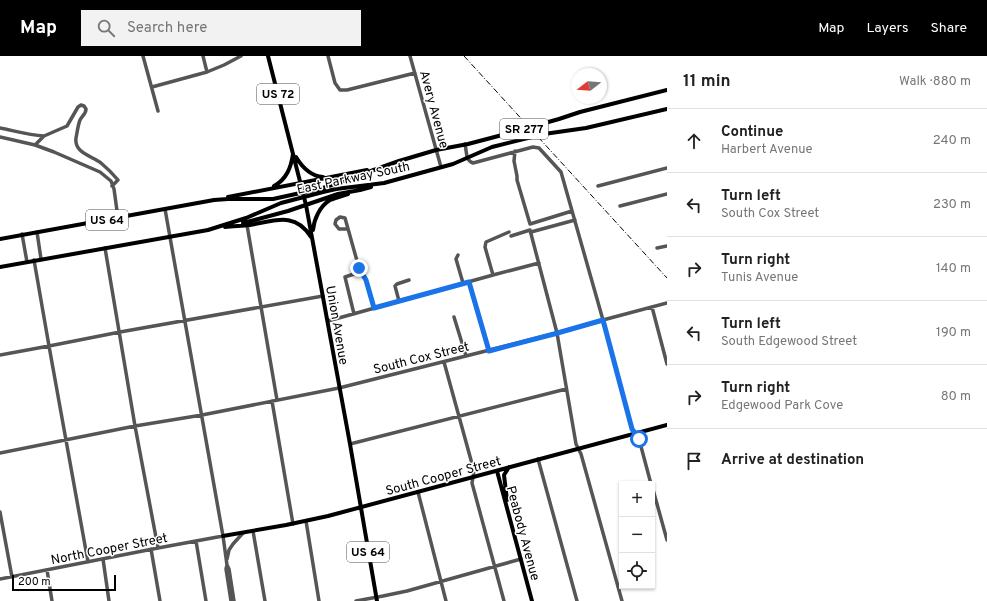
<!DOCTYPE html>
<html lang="en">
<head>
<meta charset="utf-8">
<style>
  :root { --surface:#fff; --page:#f2f2f2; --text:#222; --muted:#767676; --line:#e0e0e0; --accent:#000 }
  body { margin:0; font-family:Overpass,sans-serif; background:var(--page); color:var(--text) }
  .controls { position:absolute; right:12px; bottom:12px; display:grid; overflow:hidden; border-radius:0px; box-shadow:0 1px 3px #0004 }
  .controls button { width:36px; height:36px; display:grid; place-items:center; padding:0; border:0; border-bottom:1px solid var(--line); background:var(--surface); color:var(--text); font:20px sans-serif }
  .compass { position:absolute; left:571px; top:12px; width:36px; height:36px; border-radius:50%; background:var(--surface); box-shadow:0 1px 3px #0004; rotate:253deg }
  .scale { position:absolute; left:12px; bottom:10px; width:104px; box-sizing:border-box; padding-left:4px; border:2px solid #000; border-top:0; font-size:11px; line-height:14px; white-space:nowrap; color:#000; -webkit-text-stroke:3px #fff; paint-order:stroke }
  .stop { position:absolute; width:12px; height:12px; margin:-9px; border:3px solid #1a73e8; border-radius:50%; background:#fff }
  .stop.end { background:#1a73e8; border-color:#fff; box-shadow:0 1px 4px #0008 }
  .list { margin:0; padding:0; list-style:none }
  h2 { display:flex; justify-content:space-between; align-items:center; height:52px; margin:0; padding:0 16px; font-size:17px }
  h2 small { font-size:13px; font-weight:400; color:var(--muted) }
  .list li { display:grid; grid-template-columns:26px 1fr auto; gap:12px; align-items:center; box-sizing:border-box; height:64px; padding:0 16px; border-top:1px solid var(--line) }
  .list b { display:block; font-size:15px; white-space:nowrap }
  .list p { margin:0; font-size:13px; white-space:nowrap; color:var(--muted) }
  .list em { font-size:13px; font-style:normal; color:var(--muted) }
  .icon { flex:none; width:22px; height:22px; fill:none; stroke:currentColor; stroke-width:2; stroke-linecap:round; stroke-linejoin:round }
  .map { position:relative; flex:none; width:667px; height:545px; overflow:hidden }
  header { display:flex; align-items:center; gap:24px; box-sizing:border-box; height:56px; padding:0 20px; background:var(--accent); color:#fff }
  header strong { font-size:19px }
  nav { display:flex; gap:22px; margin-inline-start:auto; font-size:14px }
  .search { width:280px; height:36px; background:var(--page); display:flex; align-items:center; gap:10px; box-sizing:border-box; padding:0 14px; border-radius:0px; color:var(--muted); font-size:15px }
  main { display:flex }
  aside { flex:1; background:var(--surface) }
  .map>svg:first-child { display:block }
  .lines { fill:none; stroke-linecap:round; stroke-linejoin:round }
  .minor { stroke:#555; stroke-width:3.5 }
  .major { stroke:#000; stroke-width:4 }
  .rail { stroke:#000; stroke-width:1; stroke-dasharray:6 2 1 2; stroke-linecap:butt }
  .route { stroke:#1a73e8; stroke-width:5 }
  .labels { text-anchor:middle; stroke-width:3; stroke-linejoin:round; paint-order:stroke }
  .shield { fill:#fff; stroke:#4c4c4c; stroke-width:1 }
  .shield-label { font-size:12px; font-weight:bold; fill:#000 }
  .street-label { font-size:13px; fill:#000; stroke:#fff }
</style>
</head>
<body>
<header>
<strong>Map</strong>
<div class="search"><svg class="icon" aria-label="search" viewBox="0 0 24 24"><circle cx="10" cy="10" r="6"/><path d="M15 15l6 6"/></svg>Search here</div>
<nav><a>Map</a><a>Layers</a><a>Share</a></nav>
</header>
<main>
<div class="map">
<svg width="667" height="545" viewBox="0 0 667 545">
  <rect width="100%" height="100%" fill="#fff"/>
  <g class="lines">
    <path class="minor" d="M143 0 158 55
      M203 0 207 16
      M328 0 335 27 340 34H347L415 17
      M410 0 441 111
      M152 31 207 16 224 9 241 0
      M0 72C15 75 29 79 44 80
      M0 81 35 89 54 96 100 116 111 125 114 133 118 162
      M465 88C467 96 465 104 473 107L533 91 539 92 561 116 603 264 632 373 639 383 651 428
      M35 89 44 80 67 70 78 51 81 49 84 50 86 53C86 58 82 60 80 64 78 69 77 77 76 82 74 97 92 100 101 107 107 112 113 118 118 124L112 130
      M515 95 514 105 517 120V124L530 168 572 155
      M598 130 667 112
      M620 150 667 138
      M165 153 223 480 227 509 226 513 231 545
      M247 169 277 344
      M348 173H339L335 168 336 164 340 161 345 162 359 212 366 224 374 252
      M37 176 41 203
      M531 176 575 164
      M22 178 27 206
      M511 180 530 174 557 277 576 388 581 398 622 545
      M105 192 135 370 158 492
      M657 192 667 190
      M458 199 456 203 463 227
      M34 204 49 290 88 506
      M493 219 485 191 486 186 509 176
      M469 226 489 295
      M399 245 395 230 397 228 409 224
      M652 251 667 308
      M354 258 345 221 357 217
      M454 261 466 300
      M328 265 493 219 539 207
      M0 299 49 290 120 276 323 240
      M444 306 474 415 472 427 504 545
      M272 345 293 468
      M350 388 566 333
      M0 397 135 370 202 359 339 332 553 278 603 264 667 247
      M538 403 577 545
      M652 430 667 484
      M418 436 446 545
      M0 456 12 521
      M306 465 319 545
      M253 475 265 545
      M196 485 206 545
      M151 493 160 545
      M103 503 109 545
      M227 503 229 494 233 488 243 477
      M227 509 229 513 234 545
      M47 514 52 545
      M0 523 158 492 223 480
      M356 545 383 540 407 535 521 503"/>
    <path class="major" d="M268 0 306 149 350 388 377 545
      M296 101C302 111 311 120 323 121
      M274 130C287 123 291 111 293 98
      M228 141 367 114
      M243 167 288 155 338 138 360 134 371 131
      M225 171C233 170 242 170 250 169 274 165 295 155 311 181
      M208 174 246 162 281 147 323 136 336 133 384 127 453 108 492 91 544 78 586 72 667 53
      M313 174C314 163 320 150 330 144 335 142 342 140 348 138
      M0 183 214 144 228 143H273L323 132 399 105 436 94 468 88 506 78 559 63 580 56 667 34
      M0 211 208 174
      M497 415 532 545
      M507 444 504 419 509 411
      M223 480 286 469 328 460 667 369"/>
    <path class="rail" d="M464 0 667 222"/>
  </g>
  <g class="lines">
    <path class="route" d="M359 212 366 224 374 252 469 226 489 295 554 278 603 264 632 373 639 383"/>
  </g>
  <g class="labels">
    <g class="shield">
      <rect x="257" y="28" width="42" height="20" rx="3"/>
      <rect x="500" y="63" width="48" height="20" rx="3"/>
      <rect x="86" y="154" width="42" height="20" rx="3"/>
      <rect x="347" y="486" width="42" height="20" rx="3"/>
    </g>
    <g class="shield-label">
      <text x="278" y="42">US 72</text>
      <text x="524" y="77">SR 277</text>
      <text x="107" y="168">US 64</text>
      <text x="368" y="500">US 64</text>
    </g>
    <g class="street-label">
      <text transform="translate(435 53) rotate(75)" y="5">Avery Avenue</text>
      <text transform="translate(353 121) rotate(-12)" y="5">East Parkway South</text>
      <text transform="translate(338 269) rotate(80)" y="5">Union Avenue</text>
      <text transform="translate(421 301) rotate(-14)" y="5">South Cox Street</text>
      <text transform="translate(443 419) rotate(-15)" y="5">South Cooper Street</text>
      <text transform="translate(524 477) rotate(75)" y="5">Peabody Avenue</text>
      <text transform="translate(109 492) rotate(-11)" y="5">North Cooper Street</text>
    </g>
  </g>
</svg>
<div class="controls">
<button>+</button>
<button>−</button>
<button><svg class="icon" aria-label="locate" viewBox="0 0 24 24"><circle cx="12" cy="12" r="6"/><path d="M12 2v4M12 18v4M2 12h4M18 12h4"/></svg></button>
</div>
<svg class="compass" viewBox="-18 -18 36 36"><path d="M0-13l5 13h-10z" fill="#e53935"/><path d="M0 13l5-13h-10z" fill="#767676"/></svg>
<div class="scale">200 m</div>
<div class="stop" style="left:639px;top:383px"></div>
<div class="stop end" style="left:359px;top:212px"></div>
</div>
<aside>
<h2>11 min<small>Walk · 880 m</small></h2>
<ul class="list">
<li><svg class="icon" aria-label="ahead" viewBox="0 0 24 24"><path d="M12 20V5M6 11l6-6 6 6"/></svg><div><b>Continue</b><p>Harbert Avenue</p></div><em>240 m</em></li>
<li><svg class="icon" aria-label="left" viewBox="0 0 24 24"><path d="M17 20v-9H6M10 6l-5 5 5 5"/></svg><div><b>Turn left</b><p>South Cox Street</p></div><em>230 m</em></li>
<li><svg class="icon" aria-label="right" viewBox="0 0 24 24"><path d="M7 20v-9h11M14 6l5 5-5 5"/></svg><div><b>Turn right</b><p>Tunis Avenue</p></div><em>140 m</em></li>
<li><svg class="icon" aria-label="left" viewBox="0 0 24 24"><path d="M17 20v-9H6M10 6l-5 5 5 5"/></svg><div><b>Turn left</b><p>South Edgewood Street</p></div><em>190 m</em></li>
<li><svg class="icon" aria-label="right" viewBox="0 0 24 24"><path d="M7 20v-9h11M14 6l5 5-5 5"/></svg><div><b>Turn right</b><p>Edgewood Park Cove</p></div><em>80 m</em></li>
<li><svg class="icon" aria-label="arrive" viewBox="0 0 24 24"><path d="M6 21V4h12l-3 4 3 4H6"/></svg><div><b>Arrive at destination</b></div></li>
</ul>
</aside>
</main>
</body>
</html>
